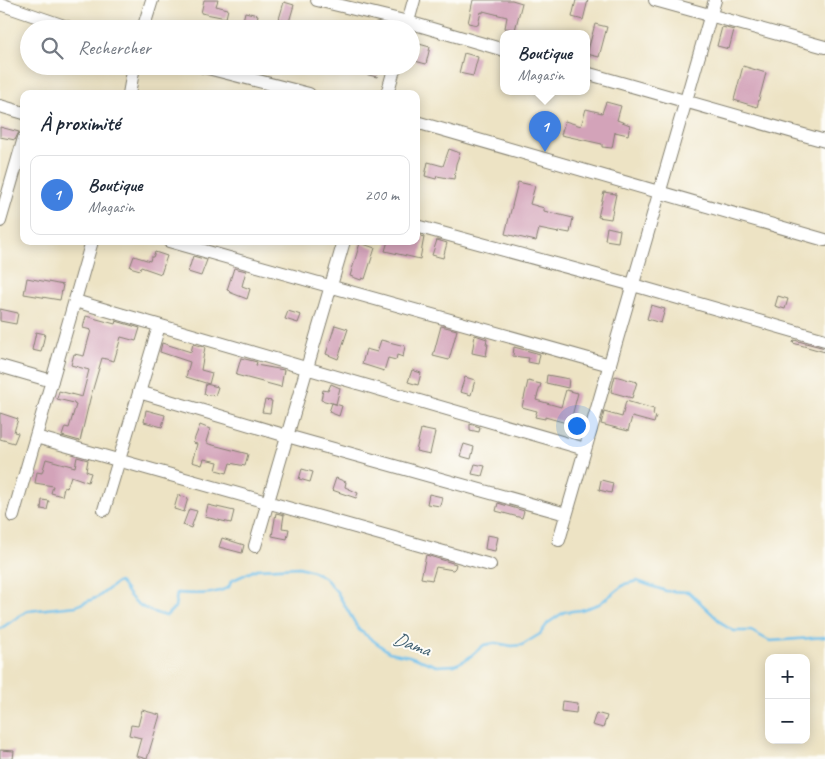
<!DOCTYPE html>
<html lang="fr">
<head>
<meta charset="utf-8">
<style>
  :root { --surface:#fff; --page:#f2f2f3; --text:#1f2937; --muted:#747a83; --line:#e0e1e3; --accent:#c8321e }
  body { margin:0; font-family:Caveat,sans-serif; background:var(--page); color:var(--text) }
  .controls { position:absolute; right:15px; bottom:15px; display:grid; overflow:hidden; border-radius:10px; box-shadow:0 2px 12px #0003 }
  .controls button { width:45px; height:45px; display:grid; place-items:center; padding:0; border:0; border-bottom:1px solid var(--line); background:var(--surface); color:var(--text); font:25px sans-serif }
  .you { position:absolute; left:576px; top:425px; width:18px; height:18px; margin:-12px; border:4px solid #fff; border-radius:50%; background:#1a73e8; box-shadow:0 0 0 8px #1a73e833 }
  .badge { display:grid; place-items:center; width:32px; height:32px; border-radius:50%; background:var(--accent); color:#fff; font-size:16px; font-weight:700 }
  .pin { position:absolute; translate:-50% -41px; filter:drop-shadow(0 1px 2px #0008) }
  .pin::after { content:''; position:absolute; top:26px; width:18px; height:15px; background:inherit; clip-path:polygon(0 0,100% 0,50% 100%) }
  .popup { position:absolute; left:500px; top:30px; width:90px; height:65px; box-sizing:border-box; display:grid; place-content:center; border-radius:10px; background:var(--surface); filter:drop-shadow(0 1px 4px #0005); font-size:16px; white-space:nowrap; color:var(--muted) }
  .popup b { font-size:19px; color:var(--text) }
  .popup::after { content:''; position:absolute; left:50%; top:100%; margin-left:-10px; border:10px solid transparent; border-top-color:var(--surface) }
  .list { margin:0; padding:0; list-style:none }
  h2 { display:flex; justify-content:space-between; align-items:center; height:65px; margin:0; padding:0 20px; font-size:21px }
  h2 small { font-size:16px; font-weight:400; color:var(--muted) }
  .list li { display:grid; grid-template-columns:32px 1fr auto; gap:15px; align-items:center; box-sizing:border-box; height:80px; margin:0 10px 10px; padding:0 10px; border:1px solid var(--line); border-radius:10px }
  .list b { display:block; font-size:19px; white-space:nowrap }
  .list p { margin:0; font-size:16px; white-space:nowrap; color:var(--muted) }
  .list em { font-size:16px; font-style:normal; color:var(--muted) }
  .icon { flex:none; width:28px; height:28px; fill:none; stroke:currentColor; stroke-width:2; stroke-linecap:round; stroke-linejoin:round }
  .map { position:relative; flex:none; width:825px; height:759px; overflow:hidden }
  .search { position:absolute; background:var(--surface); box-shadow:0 2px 12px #0003; left:20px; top:20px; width:400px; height:55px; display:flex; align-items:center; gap:12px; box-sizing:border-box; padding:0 18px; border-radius:28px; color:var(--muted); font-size:19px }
  .panel { position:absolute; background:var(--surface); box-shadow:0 2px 12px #0003; left:20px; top:90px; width:400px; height:155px; border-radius:10px }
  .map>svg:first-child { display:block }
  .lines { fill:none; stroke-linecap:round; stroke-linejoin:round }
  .stream { stroke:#71c1ec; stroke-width:2.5 }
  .building { fill:#d3a3b9 }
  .minor-casing { stroke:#848070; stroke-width:14 }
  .minor { stroke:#fff; stroke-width:12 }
  .labels { text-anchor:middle; stroke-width:4; stroke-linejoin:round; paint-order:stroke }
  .water-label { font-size:19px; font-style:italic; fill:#3e5e6f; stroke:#fdfcf7 }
</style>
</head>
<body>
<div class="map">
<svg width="825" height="759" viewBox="0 0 825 759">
  <rect width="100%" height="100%" fill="#fdfcf7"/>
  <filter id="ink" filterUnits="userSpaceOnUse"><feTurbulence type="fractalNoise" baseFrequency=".02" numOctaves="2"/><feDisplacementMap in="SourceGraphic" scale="10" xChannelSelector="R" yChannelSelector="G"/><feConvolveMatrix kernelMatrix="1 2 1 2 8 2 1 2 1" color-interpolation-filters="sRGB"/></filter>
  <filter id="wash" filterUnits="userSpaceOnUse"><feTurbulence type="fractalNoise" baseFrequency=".0096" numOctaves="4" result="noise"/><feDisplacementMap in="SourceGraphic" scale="20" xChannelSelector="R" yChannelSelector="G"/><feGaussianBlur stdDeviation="1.12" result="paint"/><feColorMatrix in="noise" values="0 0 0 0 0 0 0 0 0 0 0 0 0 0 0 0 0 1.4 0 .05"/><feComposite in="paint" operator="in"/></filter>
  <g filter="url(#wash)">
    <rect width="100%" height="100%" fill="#ede3c4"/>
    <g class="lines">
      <path class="stream" d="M0 629 27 611 76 606 98 597 115 584 119 582C124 586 125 590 129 595 138 607 151 612 166 616L175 607 177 593C194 594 213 596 229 587L231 581 257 569 299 567 313 571 325 578 337 592 359 630 389 652 409 656 437 666 455 665 467 659 484 645 495 643 512 646 522 645 540 634 548 623 564 612 581 610 599 604 625 584 637 581 666 591 689 592 725 626 734 631H751L770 641 825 637"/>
    </g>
    <g id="blocks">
      <path class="building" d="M204 0H218L216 6 228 9 226 18 201 13Z
        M473 0H512L522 3 515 30 505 28 507 17 483 11V13L481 12 478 25 468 23Z
        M576 0H588L583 20 572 17Z
        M284 2 294 5 289 22 279 19Z
        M245 12 258 15 255 29H241Z
        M595 24 607 27 599 57 587 54Z
        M722 27 734 30 729 49 717 46Z
        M419 44 430 47 426 64 415 61Z
        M464 53 478 57 473 76 459 73Z
        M344 66H380L377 77 344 69Z
        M743 66 766 73 757 107 734 100Z
        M606 102 621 106 617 120 630 125 628 135 615 132 612 148 602 147V144L561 135 565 121 581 126 586 109 602 113Z
        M0 127 19 132 15 140 0 137Z
        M449 149 460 153 456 164 454 179 437 176 436 179 425 176 428 162 443 166Z
        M518 182 535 186 530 204 544 208V211L573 218 570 233 559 231V233L539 229 536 241 505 234Z
        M604 192 616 194 611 219 598 217Z
        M607 227 620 230 618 242 605 240Z
        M416 234 424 237 420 259 385 251 388 241H416Z
        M437 240 447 243 443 258 432 255Z
        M360 243 375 248 365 279 362 278 361 280 350 276Z
        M155 252 167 256 161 274 141 267 140 270 130 267 134 256 150 261 151 257H153Z
        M193 256 207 260 201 276 188 272Z
        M234 268 246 271 242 286 250 289 247 299 229 292 230 291 227 290Z
        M27 278 63 285 60 300 24 294Z
        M778 296 788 299 785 309 775 306Z
        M651 305 665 309 661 323 647 319Z
        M0 309 18 313 16 324 0 321Z
        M288 311 301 315 298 323 285 319Z
        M86 316 115 324 116 321 140 328 136 341 121 337 114 361 102 358 90 399 80 441 62 436 65 427 69 428 76 405 74 404V403L57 399 59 391 82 397 89 370 71 365 74 354 84 356 91 330 83 328Z
        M335 325 348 329 338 359 326 354Z
        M441 326 457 330 449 360 433 356Z
        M36 332 45 334 41 352 32 350Z
        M475 335 487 339 486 344H488L486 356 472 353Z
        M381 340 405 346 403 357 397 355 396 360 388 358 384 371 362 364 366 349 377 352Z
        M794 340 825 348V352L793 343Z
        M162 343 191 352 193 344 205 347 201 370 212 373 209 384 186 377 190 362 160 352Z
        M514 347 540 354 538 364 528 362 529 358 513 356Z
        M241 358 257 362 256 365 284 370 281 387 236 375Z
        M412 370 421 373 418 385 408 382Z
        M547 375 569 379 568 388 546 383Z
        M615 376 637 382 632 398 611 392Z
        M465 377 475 380 471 395 460 392Z
        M528 381 541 384 536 400 561 407 566 390 578 393 570 424 545 417V419L535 417 537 411 522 407Z
        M206 384 218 387 215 396 204 394Z
        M331 384 340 388 336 404 321 400 323 390 328 391Z
        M265 400 272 401 270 413 262 412Z
        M626 401 654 409 653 415 656 416 654 423 632 417 628 431 601 424 604 412 622 417Z
        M332 403 342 406 339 416 329 412Z
        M146 410 165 415 162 427 144 422Z
        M0 413 18 419 14 432 18 433 14 443 0 439Z
        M470 424 480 427 479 432 470 430Z
        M200 425 210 429 206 442 209 444 248 454 245 466 230 463 227 473 216 470 218 462 204 459 202 465 192 462 197 444 193 443Z
        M421 429 435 432 430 454 416 451Z
        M464 444 474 447 471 459 460 456Z
        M77 457 88 460 86 471 91 473 88 482 71 476 67 488 64 487 62 496 51 493 53 486 35 483 37 472 42 473 46 459 75 467Z
        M475 464 485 466 482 476 472 474Z
        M302 469 313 472 310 482 299 479Z
        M336 478 346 482 345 487 358 493 356 498 332 490Z
        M601 480 613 483 611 493 599 490Z
        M429 494 442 497 440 506 427 504Z
        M178 495 188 498 184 512 174 509Z
        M42 500 49 501 47 510 41 509Z
        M498 503 524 511 522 518 496 511Z
        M208 505 234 511 231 523 205 517Z
        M189 509 197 511 191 528 183 525Z
        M276 513 284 515 282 528 289 529 287 539 272 536Z
        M487 535 498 537 495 551 485 549Z
        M222 538 244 545 242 553 219 547Z
        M426 555 456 564 455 568 453 570 436 567 432 580 421 578Z
        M562 701 577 703 576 713 561 711Z
        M142 710 160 715 147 759 136 756 141 738 129 735 131 725 138 726Z
        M596 713 607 716 603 728 592 725Z
        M0 750 14 751 13 759H0Z"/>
    </g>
  </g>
  <g filter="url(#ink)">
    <use href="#blocks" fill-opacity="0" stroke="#848070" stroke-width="1"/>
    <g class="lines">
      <g class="minor-casing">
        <path id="minor" d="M317 0 408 22 504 50
          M655 0 825 47
          M0 4 73 29
          M143 29 152 0
          M406 29 414 0
          M200 66 309 94
          M586 73 825 141
          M129 94 134 66
          M387 94 395 66
          M0 106 24 113
          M416 122 825 240
          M0 221 24 138
          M416 226 633 285 825 340
          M169 241 610 365
          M75 301 585 449
          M0 366 52 381
          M139 392 287 436 566 514
          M36 437 490 565
          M104 510 159 326
          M13 516 92 241
          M559 540 715 0
          M255 546 344 241"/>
      </g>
      <use href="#minor" class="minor"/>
    </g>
  </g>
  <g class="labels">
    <g class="water-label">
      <text transform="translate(412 643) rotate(20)" y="7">Dama</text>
    </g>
  </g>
</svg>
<div class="controls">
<button>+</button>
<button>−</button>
</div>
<div class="you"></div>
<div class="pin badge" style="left:545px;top:152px;background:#3f7fe0">1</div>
<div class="popup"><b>Boutique</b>Magasin</div>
<div class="search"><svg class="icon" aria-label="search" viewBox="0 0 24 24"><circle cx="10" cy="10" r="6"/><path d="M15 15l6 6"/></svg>Rechercher</div>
<section class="panel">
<h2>À proximité<small></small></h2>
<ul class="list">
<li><span class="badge" style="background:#3f7fe0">1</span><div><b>Boutique</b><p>Magasin</p></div><em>200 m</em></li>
</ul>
</section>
</div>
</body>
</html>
